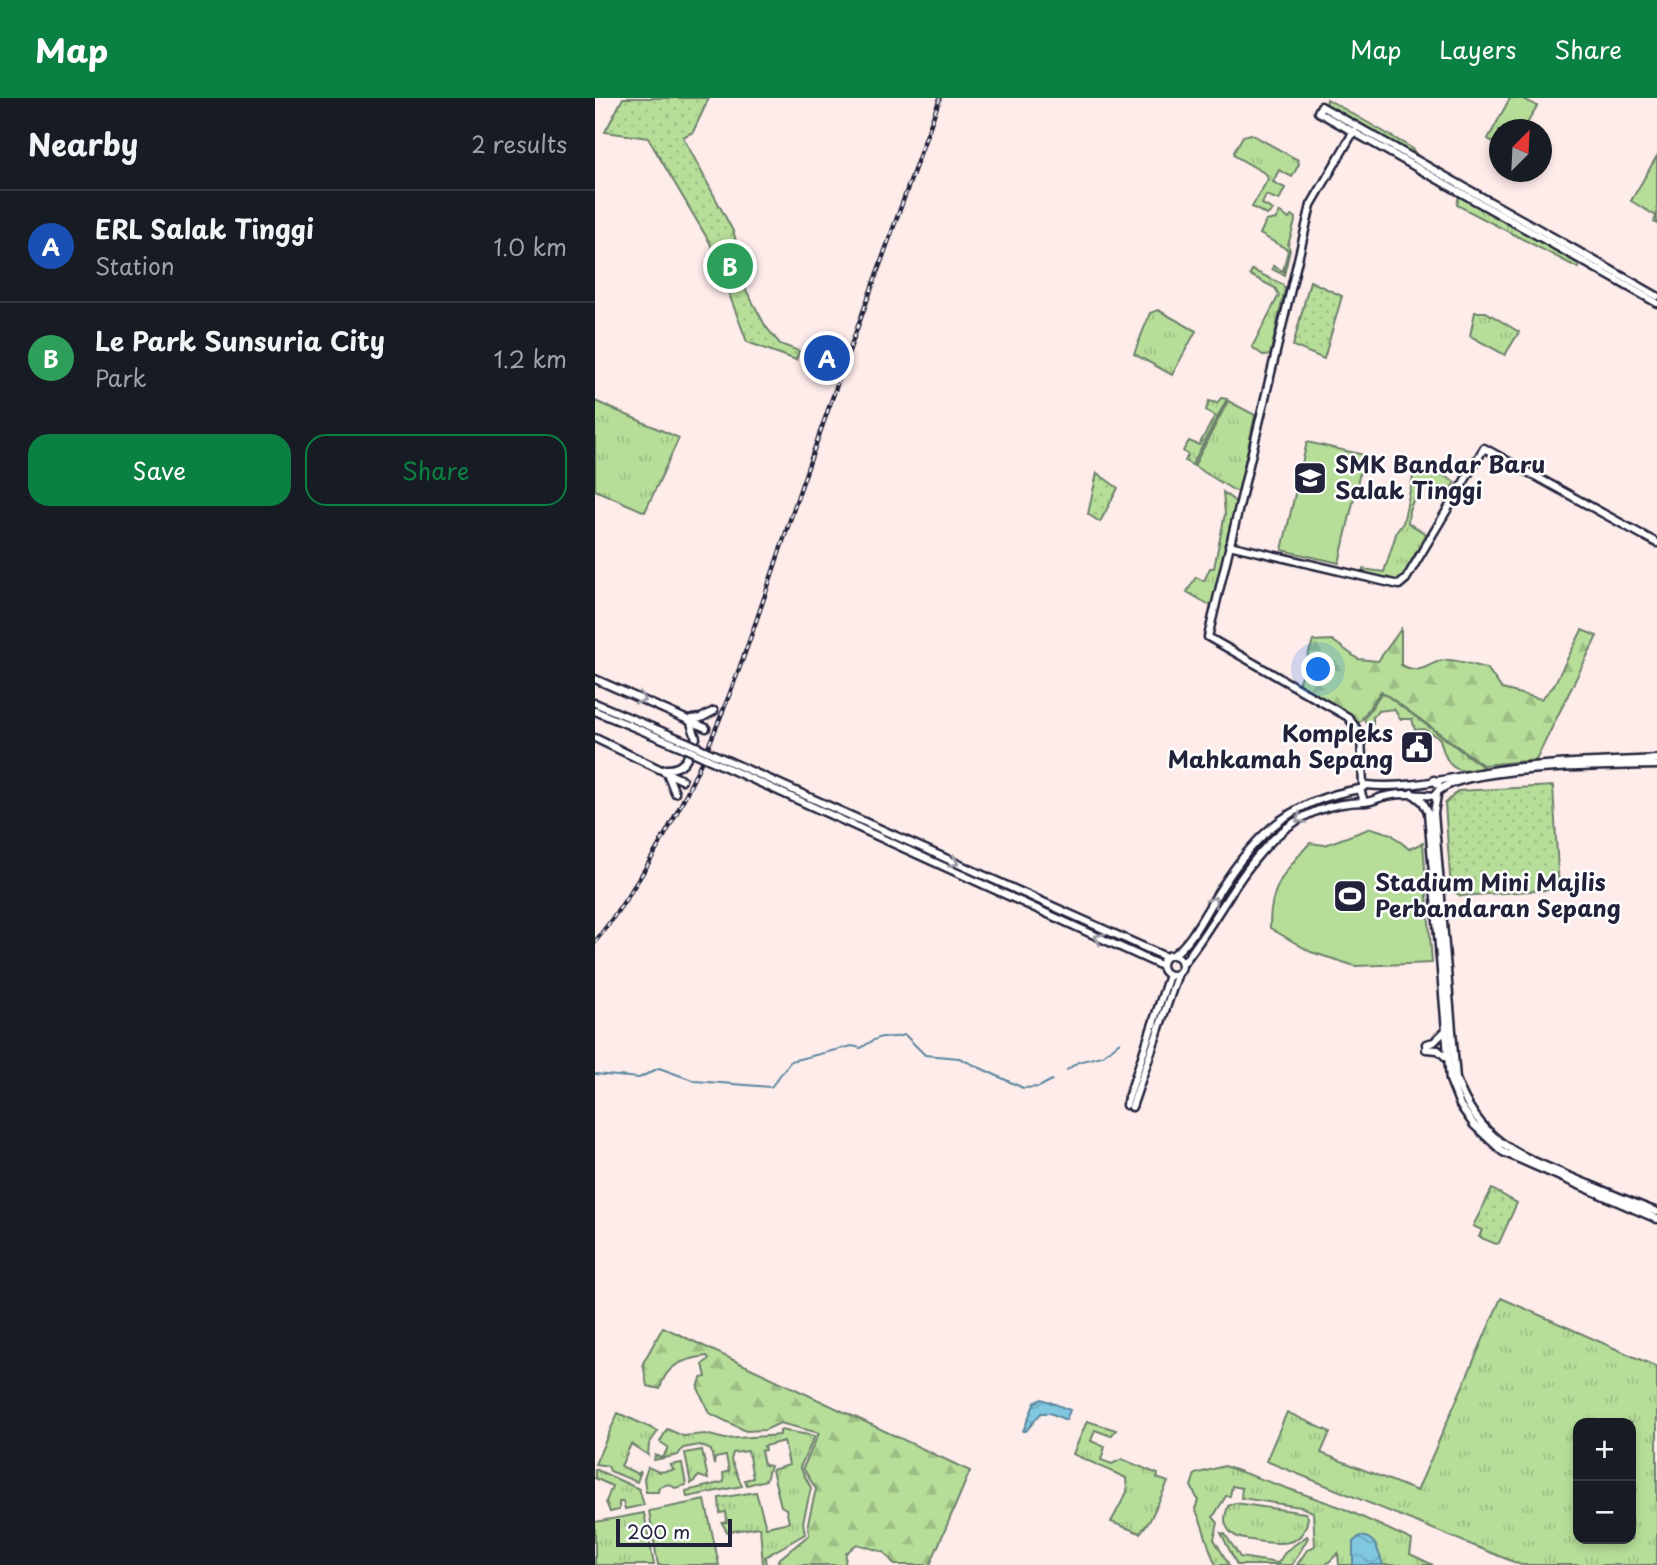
<!DOCTYPE html>
<html lang="en">
<head>
<meta charset="utf-8">
<style>
  :root { --surface:#171b24; --page:#20242c; --text:#f1f3f6; --muted:#9ea1a6; --line:#363941; --accent:#0b8043 }
  body { margin:0; font-family:"Playpen Sans",sans-serif; background:var(--page); color:var(--text) }
  .controls { position:absolute; right:21px; bottom:21px; display:grid; overflow:hidden; border-radius:14px; box-shadow:0 4px 10px #0003 }
  .controls button { width:63px; height:63px; display:grid; place-items:center; padding:0; border:0; border-bottom:2px solid var(--line); background:var(--surface); color:var(--text); font:35px sans-serif }
  .compass { position:absolute; left:894px; top:21px; width:63px; height:63px; border-radius:50%; background:var(--surface); box-shadow:0 4px 10px #0003; rotate:24deg }
  .scale { position:absolute; left:21px; bottom:18px; width:116px; box-sizing:border-box; padding-left:7px; border:4px solid #22223b; border-top:0; font-size:19px; line-height:24px; white-space:nowrap; color:#22223b; -webkit-text-stroke:5px #fff; paint-order:stroke }
  .you { position:absolute; left:724px; top:572px; width:24px; height:24px; margin:-18px; border:5px solid #fff; border-radius:50%; background:#1a73e8; box-shadow:0 0 0 10px #1a73e833 }
  .badge { display:grid; place-items:center; width:46px; height:46px; border-radius:50%; background:var(--accent); color:#fff; font-size:23px; font-weight:700 }
  .pin { position:absolute; translate:-50% -50%; border:4px solid #fff; box-shadow:0 2px 7px #0006 }
  .list { margin:0; padding:0; list-style:none }
  h2 { display:flex; justify-content:space-between; align-items:center; height:91px; margin:0; padding:0 28px; font-size:30px }
  h2 small { font-size:23px; font-weight:400; color:var(--muted) }
  .list li { display:grid; grid-template-columns:46px 1fr auto; gap:21px; align-items:center; box-sizing:border-box; height:112px; padding:0 28px; border-top:2px solid var(--line) }
  .list b { display:block; font-size:26px; white-space:nowrap }
  .list p { margin:0; font-size:23px; white-space:nowrap; color:var(--muted) }
  .list em { font-size:23px; font-style:normal; color:var(--muted) }
  .actions { display:flex; gap:14px; padding:21px 28px }
  .actions a { flex:1; padding:16px 0; border:2px solid var(--accent); border-radius:21px; text-align:center; font-size:24px; color:var(--accent) }
  .actions .main { background:var(--accent); color:#fff }
  .map { position:relative; flex:none; width:1062px; height:1467px; overflow:hidden }
  header { display:flex; align-items:center; gap:42px; box-sizing:border-box; height:98px; padding:0 35px; background:var(--accent); color:#fff }
  header strong { font-size:33px }
  nav { display:flex; gap:38px; margin-inline-start:auto; font-size:24px }
  main { display:flex }
  aside { flex:1; background:var(--surface) }
  .map>svg:first-child { display:block }
  .grass { fill:url(#grass-tufts); stroke:#6c806a; stroke-width:2; fill-rule:evenodd }
  .forest { fill:url(#forest-firs); stroke:#6c806a; stroke-width:2 }
  .park { fill:url(#park-dots); stroke:#6c806a; stroke-width:2 }
  .pitch { fill:#b7de99; stroke:#6c806a; stroke-width:2 }
  .water { fill:url(#water-waves); stroke:#5a869e; stroke-width:2 }
  .lines { fill:none; stroke-linecap:round; stroke-linejoin:round }
  .stream { stroke:#5a869e; stroke-width:2 }
  .tertiary-casing { stroke:#22223b; stroke-width:11 }
  .secondary-casing { stroke:#22223b; stroke-width:11 }
  .tertiary { stroke:#fff; stroke-width:6 }
  .secondary { stroke:#fff; stroke-width:6 }
  .rail-casing { stroke:#22223b; stroke-width:4.5 }
  .rail { stroke:#fff; stroke-width:2; stroke-dasharray:5; stroke-linecap:butt }
  .tertiary-bridge-casing { stroke:#22223b; stroke-width:11; stroke-linecap:butt }
  .tertiary-bridge { stroke:#fff; stroke-width:6 }
  .oneway { stroke:#9c9ca7 }
  .labels { text-anchor:middle; stroke-width:5; stroke-linejoin:round; paint-order:stroke }
  .poi-label { font-size:23px; font-weight:bold; fill:#22223b; stroke:#fff; text-anchor:start }
</style>
</head>
<body>
<header>
<strong>Map</strong>
<nav><a>Map</a><a>Layers</a><a>Share</a></nav>
</header>
<main>
<aside>
<h2>Nearby<small>2 results</small></h2>
<ul class="list">
<li><span class="badge" style="background:#1a4fb4">A</span><div><b>ERL Salak Tinggi</b><p>Station</p></div><em>1.0 km</em></li>
<li><span class="badge" style="background:#2e9e5b">B</span><div><b>Le Park Sunsuria City</b><p>Park</p></div><em>1.2 km</em></li>
</ul>
<div class="actions"><a class="main">Save</a><a>Share</a></div>
</aside>
<div class="map">
<svg width="1062" height="1467" viewBox="0 0 1062 1467">
  <defs>
    <pattern id="grass-tufts" width="24" height="20" patternUnits="userSpaceOnUse" patternTransform="scale(1.75)"><rect width="24" height="20" fill="#b7de99"/><path d="M3 7l-1-3M5 7V3M7 7l1-3M15 17l-1-3M17 17v-4M19 17l1-3" fill="none" stroke="#9dbe85"/></pattern>
    <pattern id="forest-firs" width="22" height="20" patternUnits="userSpaceOnUse" patternTransform="scale(1.75)"><rect width="22" height="20" fill="#b7de99"/><path d="M5 1l3.5 6h-7zM16 11l3.5 6h-7z" fill="#9dbe85"/></pattern>
    <pattern id="park-dots" width="8" height="8" patternUnits="userSpaceOnUse" patternTransform="scale(1.75)"><rect width="8" height="8" fill="#b7de99"/><path d="M2 2h.1M6 6h.1" fill="none" stroke="#9dbe85" stroke-width="1.8" stroke-linecap="round"/></pattern>
    <pattern id="water-waves" width="16" height="10" patternUnits="userSpaceOnUse" patternTransform="scale(1.75)"><rect width="16" height="10" fill="#80c8e0"/><path d="M0 5q4-4 8 0t8 0" fill="none" stroke="#6eacc1"/></pattern>
  </defs>
  <rect width="100%" height="100%" fill="#feeceb"/>
  <filter id="ink" filterUnits="userSpaceOnUse"><feTurbulence type="fractalNoise" baseFrequency=".0143" numOctaves="2"/><feDisplacementMap in="SourceGraphic" scale="14" xChannelSelector="R" yChannelSelector="G"/><feConvolveMatrix kernelMatrix="1 2 1 2 8 2 1 2 1" color-interpolation-filters="sRGB"/></filter>
  <g filter="url(#ink)">
    <path class="grass" d="M732 1 815 49 824 59 731 8Z
      M656 36 703 62 704 66 697 79 684 72 678 84 690 90 684 102 671 97 667 106 678 112 672 117 657 109 673 81 671 76 640 58 639 54 648 38Z
      M864 97 984 166 983 170 862 107Z
      M685 114 694 121 697 117 701 120 693 147 695 152 689 177 677 171 678 168 688 173 693 152 665 136 671 123 681 121Z
      M657 172 687 186 690 191 675 257 669 258 657 249 684 197 680 190 655 177Z
      M563 212 601 233 577 277 539 256 555 215Z
      M880 214H891L924 234 910 257 875 238Z
      M626 300 632 301 597 367 590 363 593 357 588 353 594 343 604 347 620 318 611 312 614 303 622 305Z
      M0 303 84 340 50 414 0 392Z
      M633 303 660 317 644 392 640 393 599 368Z
      M824 364 860 384 852 397 835 388 825 387 814 412 813 425 831 436 807 480 801 482 766 474 768 471 789 474 802 433 808 425 821 365Z
      M628 394 643 406 618 509 592 494 601 479 609 483 615 470H619L630 416Z
      M787 594 892 672C860 675 853 673 845 641L829 631 820 632 817 621H805L799 611 783 613 778 619V626H772L769 621Z
      M906 1200 1062 1269V1467H926L671 1363 692 1314 735 1334 726 1355 822 1393ZM1036 1325V1441H983V1325Z
      M23 1315 63 1333 54 1346 53 1357 36 1346 26 1368 43 1376 46 1373 42 1384 15 1373 13 1368 0 1366Z
      M492 1323 521 1332 516 1338 500 1332 496 1343 510 1349 506 1362 517 1366 527 1361 563 1376 562 1380 573 1384 555 1422 545 1435 516 1424 532 1394 531 1380 478 1356Z
      M72 1331 88 1338 110 1336 130 1341 185 1337V1332L220 1338 205 1369 216 1390 208 1424 210 1436 170 1459 171 1467H168L165 1429 132 1434 127 1425 132 1424 131 1414 125 1415 124 1400 161 1394 171 1429 194 1424 191 1411 186 1408 177 1372 194 1367 189 1343 169 1348 170 1352 166 1353 169 1367 175 1368 171 1382 152 1387 150 1382 158 1380 153 1353 138 1355 136 1362 147 1388 92 1399 91 1393 129 1384 128 1375 134 1373 131 1358 120 1360 119 1367 116 1352 105 1347 88 1350 83 1357 59 1362 60 1357 68 1360 73 1349 65 1344Z
      M107 1352 113 1381 104 1378 96 1386 90 1355Z
      M87 1365 91 1387 80 1390 74 1386 64 1389 63 1394H51L49 1381 53 1369 64 1374 79 1372 75 1367Z
      M629 1368 745 1409 817 1442 815 1456 838 1467H744L743 1455 731 1467H702L712 1452 720 1448 718 1414 706 1409 646 1400 647 1390 637 1388 635 1398H631L618 1419 623 1425 619 1441 634 1467H621C612 1449 609 1426 600 1411L603 1402 596 1388 600 1376Z
      M0 1371 44 1391 49 1407 30 1411 28 1404H24V1412L15 1414 11 1404 17 1388 0 1380Z
      M640 1405 710 1415 713 1419C709 1449 686 1447 662 1443 650 1441 638 1441 632 1429 628 1423 631 1415 633 1408Z
      M49 1415 59 1467H0V1424Z
      M626 1435 630 1436 645 1459 683 1465 691 1453 712 1438 713 1440 697 1467H642Z"/>
    <path class="forest" d="M806 531V567C832 579 832 562 853 562 865 562 880 568 892 570L907 591 946 601 958 589 987 532 1002 538 941 662 888 667 786 593 764 625 702 589 718 543 737 542 763 561 783 563Z
      M68 1229 375 1373 335 1467H300L289 1454 262 1446 251 1455 250 1467H183V1462L214 1437 213 1425 221 1391 208 1370 224 1335 185 1325 170 1332 151 1333 114 1315 103 1290 106 1280 111 1279 108 1266 114 1261 112 1258C89 1261 70 1267 65 1291L52 1288 48 1265Z"/>
    <path class="park" d="M28 0H114L98 34 88 39 139 135 151 192 171 229 185 246 204 253 201 262 152 244 115 145 53 40 10 34Z
      M715 183 747 198 729 261 698 248Z
      M502 375 523 390 505 424 493 416Z
      M958 688 964 791 866 798 856 792 850 706 863 693Z
      M897 1091 922 1105 904 1145 901 1146 884 1139 887 1132 878 1128Z"/>
    <path class="pitch" d="M915 0H927L942 8 929 31 904 32V48L893 41Z
      M1062 58V126L1059 124 1061 118 1036 103Z
      M712 344 769 357 744 465 687 452Z
      M776 730 796 736 814 751 828 745 837 865 760 868 716 854 675 830C674 791 689 773 715 745L730 747Z
      M110 1402 124 1467H63L54 1413Z"/>
    <path class="water" d="M447 1301 475 1312 471 1322 455 1315H446L431 1333H428L440 1304Z
      M765 1438C782 1439 783 1454 788 1467H758V1444Z"/>
    <g class="lines">
      <path class="stream" d="M472 972 483 964 507 958 525 944
        M0 976 44 980 64 970 100 983 176 989 196 963 257 948 266 950C294 931 284 944 310 937L330 957 364 960 428 990 444 989 457 982"/>
      <g class="tertiary-casing">
        <path id="tertiary" d="M759 33 716 107 613 539 753 619 766 637 768 689
          M1062 198 726 8 723 14 1062 205
          M634 447 804 487 811 481 889 350 1062 445
          M0 581 111 630
          M0 605 92 644
          M0 613 89 650
          M97 621 106 620 119 613
          M0 640 87 682
          M118 656 571 859
          M115 662 567 868
          M70 671C91 672 94 656 101 640L96 625
          M72 675 80 695
          M578 857C595 845 605 824 616 806 655 743 689 703 765 691
          M567 867a10 10 0 1 1 20 0a10 10 0 1 1-20 0Z
          M587 867C641 800 668 705 769 704
          M531 1007 574 877
          M537 1009 583 875"/>
      </g>
      <g class="secondary-casing">
        <path id="secondary" d="M839 682 846 690 839 698C823 697 809 694 792 698 783 699 778 704 769 704L765 691 772 687C818 692 864 677 910 671 960 664 1012 664 1062 661
          M845 692C874 668 1019 668 1062 667
          M817 695 828 704 833 714 855 982 865 1007 879 1027 908 1054 1062 1121
          M842 697 839 715 861 981C884 1042 920 1056 976 1079 1005 1091 1033 1103 1062 1114
          M831 946 839 944 849 934
          M831 951 843 952 852 960"/>
      </g>
      <use href="#tertiary" class="tertiary"/>
      <use href="#secondary" class="secondary"/>
      <g class="rail-casing">
        <path id="rail" d="M0 844C108 704 151 553 206 389 251 259 299 129 345 0"/>
      </g>
      <use href="#rail" class="rail"/>
      <g class="tertiary-bridge-casing">
        <path id="tertiary-bridge" d="M92 644 118 656
          M89 650 115 662"/>
      </g>
      <use href="#tertiary-bridge" class="tertiary-bridge"/>
    </g>
    <defs><path id="oneway-chevron" d="M-2-3.5L2.5 0L-2 3.5" fill="none" stroke-width="1.6" stroke-linecap="round" stroke-linejoin="round" transform="scale(1.75)"/></defs>
    <g class="oneway">
      <use href="#oneway-chevron" transform="translate(46 601) rotate(23)"/>
      <use href="#oneway-chevron" transform="translate(705 721) rotate(149)"/>
      <use href="#oneway-chevron" transform="translate(359 764) rotate(24)"/>
      <use href="#oneway-chevron" transform="translate(618 803) rotate(-58)"/>
      <use href="#oneway-chevron" transform="translate(504 840) rotate(-156)"/>
    </g>
  </g>
  <defs>
    <g id="school-square" transform="scale(1.75)"><rect x="-9" y="-9" width="18" height="18" rx="4" fill="#22223b" stroke="#fff"/><path d="M0-5L7-2L0 1L-7-2ZM-4 1L0 2.5L4 1V4Q0 6-4 4Z" fill="#fff"/></g>
    <g id="civic-square" transform="scale(1.75)"><rect x="-9" y="-9" width="18" height="18" rx="4" fill="#22223b" stroke="#fff"/><path d="M-.6-6.5H3V-4.5H.6V-3L4-1V1h2V6H-6V1h2V-1L-.6-3ZM-1.2 2.5V6h2.4V2.5Z" fill="#fff"/></g>
    <g id="stadium-square" transform="scale(1.75)"><rect x="-9" y="-9" width="18" height="18" rx="4" fill="#22223b" stroke="#fff"/><path d="M0-5a6.5 5 0 1 0 0 10a6.5 5 0 1 0 0-10ZM-3.5-1.8h7v3.6h-7Z" fill="#fff"/></g>
  </defs>
  <g fill-rule="evenodd">
    <use href="#school-square" x="715" y="380"/>
    <use href="#civic-square" x="822" y="649"/>
    <use href="#stadium-square" x="755" y="798"/>
  </g>
  <g class="labels">
    <g class="poi-label">
      <text x="740" y="375">SMK Bandar Baru<tspan x="740" dy="26">Salak Tinggi</tspan></text>
      <text x="798" y="644" text-anchor="end">Kompleks<tspan x="798" dy="26">Mahkamah Sepang</tspan></text>
      <text x="780" y="793">Stadium Mini Majlis<tspan x="780" dy="26">Perbandaran Sepang</tspan></text>
    </g>
  </g>
</svg>
<div class="controls">
<button>+</button>
<button>−</button>
</div>
<svg class="compass" viewBox="-18 -18 36 36"><path d="M0-13l5 13h-10z" fill="#e53935"/><path d="M0 13l5-13h-10z" fill="#9ea1a6"/></svg>
<div class="scale">200 m</div>
<div class="you"></div>
<div class="pin badge" style="left:232px;top:260px;background:#1a4fb4">A</div>
<div class="pin badge" style="left:135px;top:168px;background:#2e9e5b">B</div>
</div>
</main>
</body>
</html>
